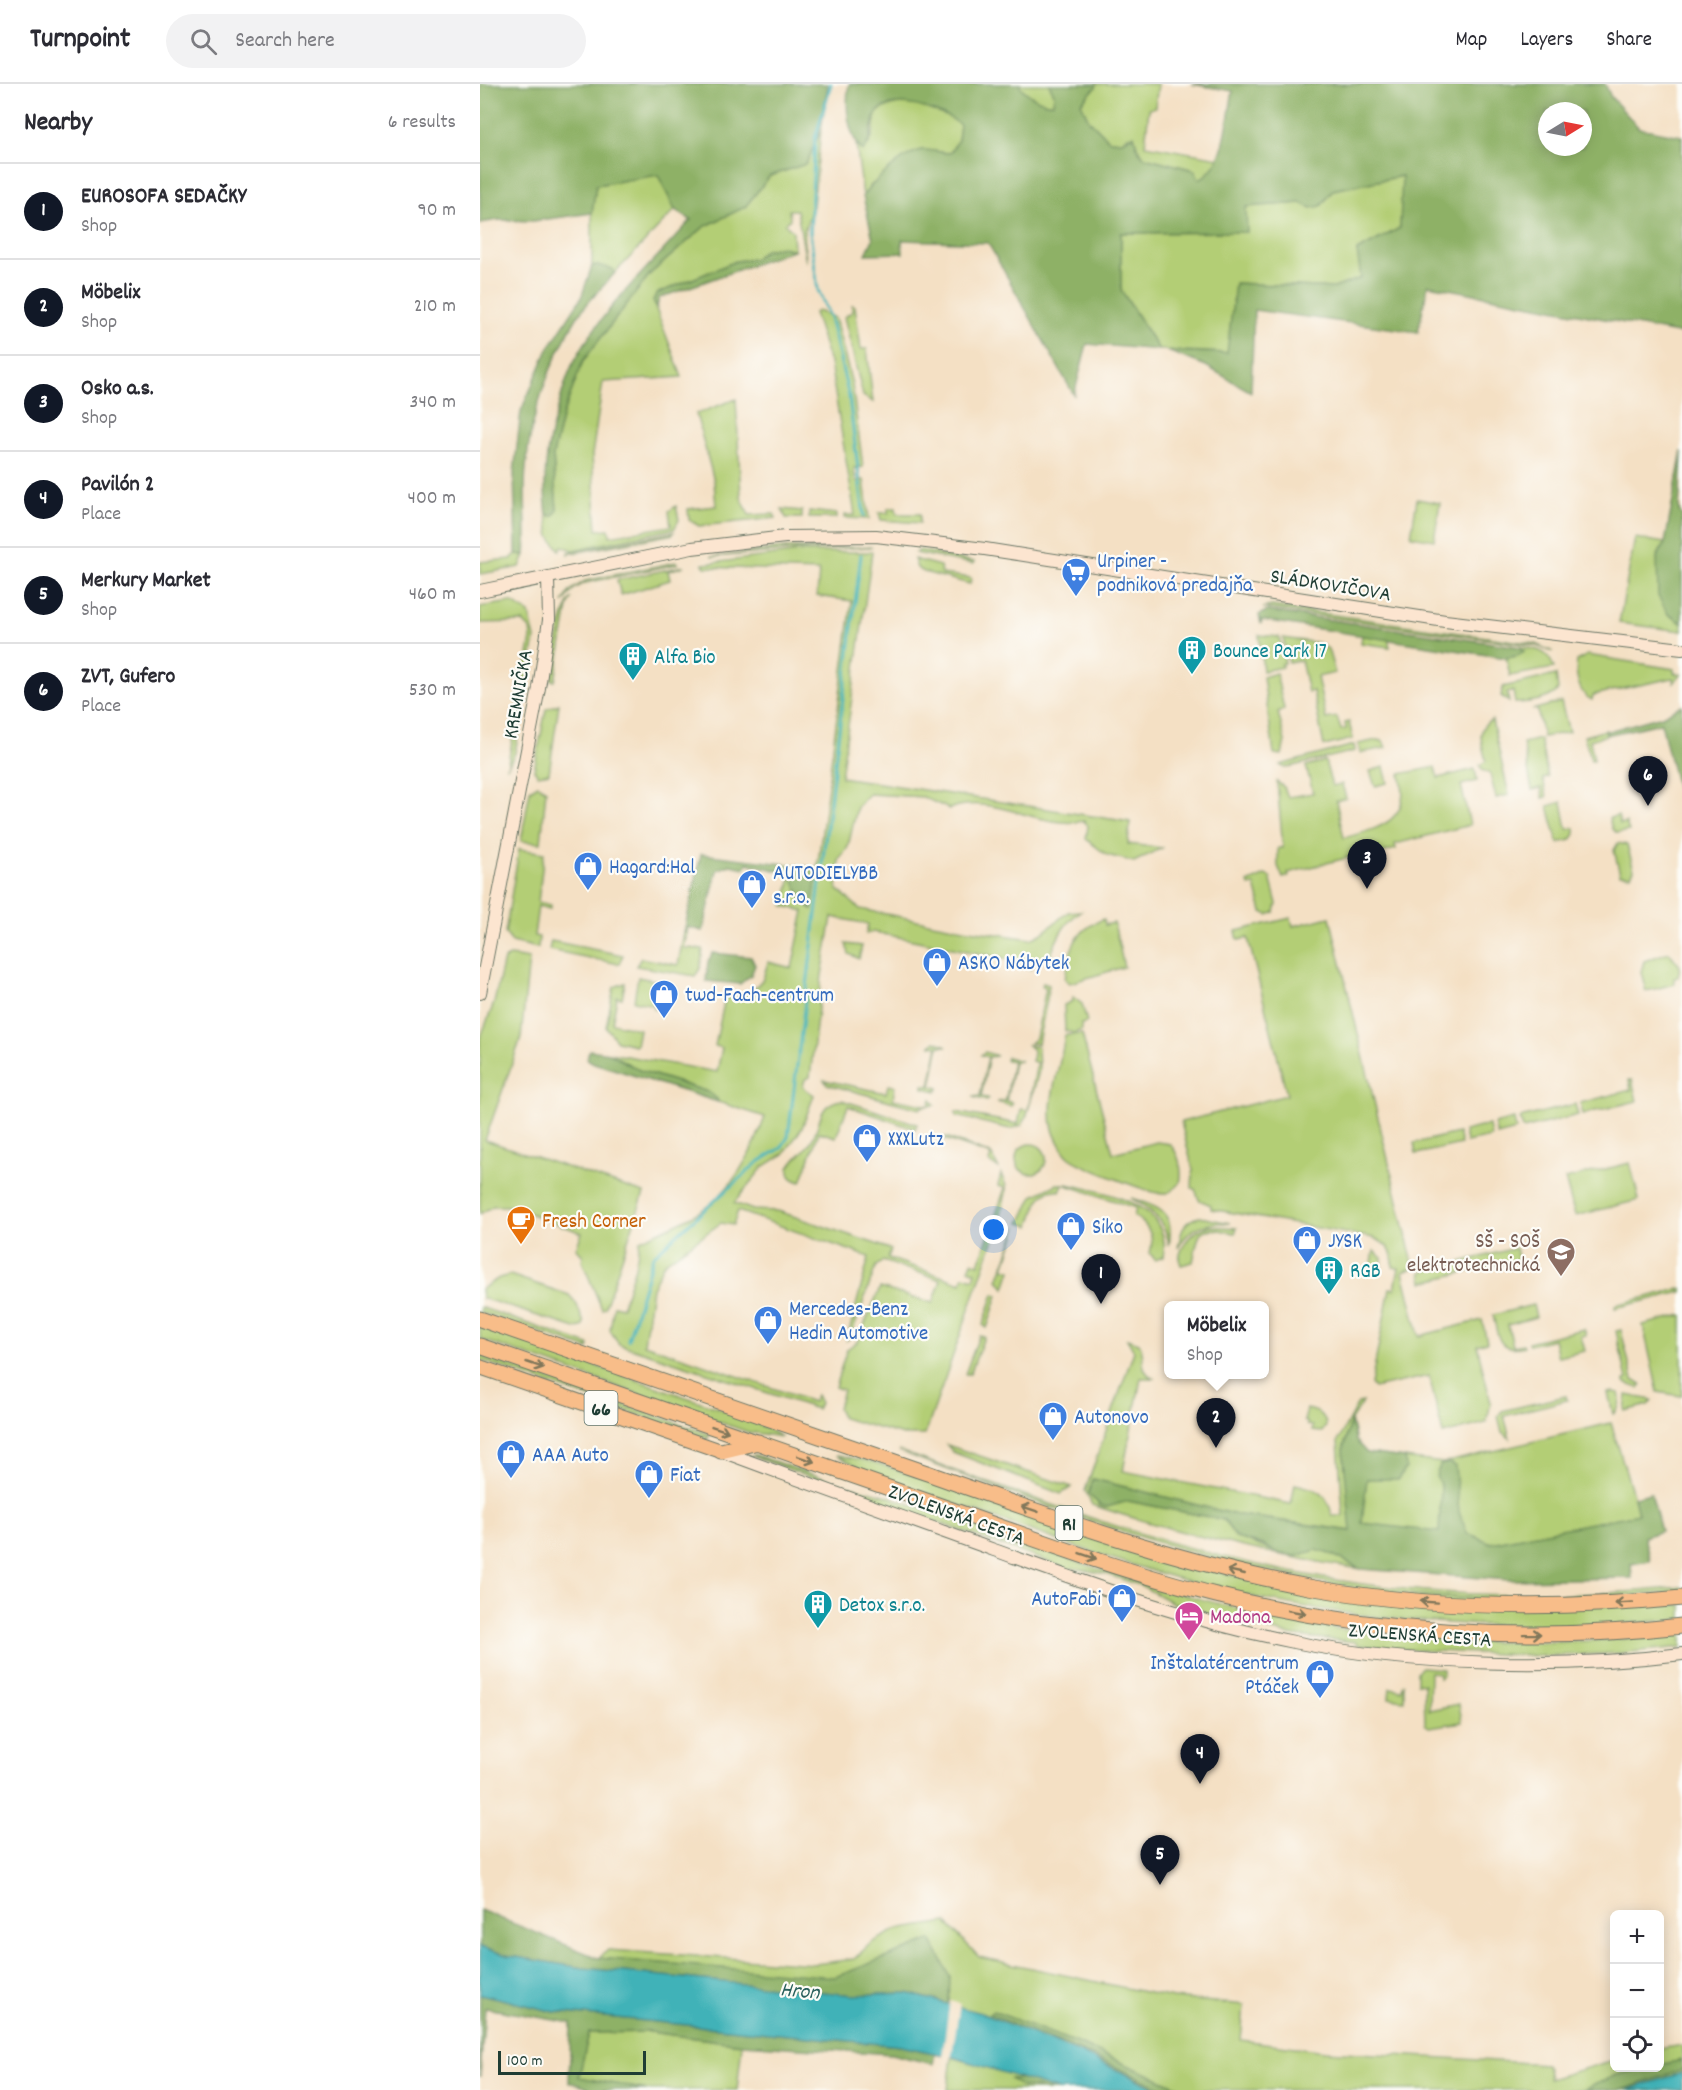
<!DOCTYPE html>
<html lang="en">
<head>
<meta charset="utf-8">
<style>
  :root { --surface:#fff; --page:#f2f2f3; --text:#2b2b33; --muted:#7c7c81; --line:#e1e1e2; --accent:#111827 }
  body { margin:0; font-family:Dekko,sans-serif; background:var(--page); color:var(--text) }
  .controls { position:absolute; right:18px; bottom:18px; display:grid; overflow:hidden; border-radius:9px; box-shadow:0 3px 15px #0003 }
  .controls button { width:54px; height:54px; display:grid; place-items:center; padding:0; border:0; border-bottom:2px solid var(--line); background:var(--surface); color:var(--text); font:30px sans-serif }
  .compass { position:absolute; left:1058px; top:18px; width:54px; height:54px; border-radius:50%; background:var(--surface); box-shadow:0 3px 15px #0003; rotate:80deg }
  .scale { position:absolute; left:18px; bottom:15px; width:148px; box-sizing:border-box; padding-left:6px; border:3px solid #1f3d34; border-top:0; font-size:16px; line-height:21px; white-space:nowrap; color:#1f3d34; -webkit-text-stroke:4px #fdfcf7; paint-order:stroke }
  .you { position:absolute; left:514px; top:1146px; width:21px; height:21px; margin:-15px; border:4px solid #fff; border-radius:50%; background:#1a73e8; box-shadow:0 0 0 9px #1a73e833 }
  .badge { display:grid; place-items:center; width:39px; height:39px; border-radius:50%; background:var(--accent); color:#fff; font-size:20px; font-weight:700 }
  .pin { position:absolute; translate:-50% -50px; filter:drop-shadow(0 2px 3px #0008) }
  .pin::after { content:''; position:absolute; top:32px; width:21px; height:18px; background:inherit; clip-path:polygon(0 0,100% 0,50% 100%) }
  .popup { position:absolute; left:684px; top:1217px; width:105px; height:78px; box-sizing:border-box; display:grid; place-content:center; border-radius:9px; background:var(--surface); filter:drop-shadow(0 2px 4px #0005); font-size:20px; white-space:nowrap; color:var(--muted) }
  .popup b { font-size:22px; color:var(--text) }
  .popup::after { content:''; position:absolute; left:50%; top:100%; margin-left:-12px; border:12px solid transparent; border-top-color:var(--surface) }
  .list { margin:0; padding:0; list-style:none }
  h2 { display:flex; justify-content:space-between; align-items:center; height:78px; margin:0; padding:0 24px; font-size:26px }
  h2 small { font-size:20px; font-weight:400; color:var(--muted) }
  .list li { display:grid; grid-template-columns:39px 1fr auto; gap:18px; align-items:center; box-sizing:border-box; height:96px; padding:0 24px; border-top:2px solid var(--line) }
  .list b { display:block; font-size:22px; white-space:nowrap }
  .list p { margin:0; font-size:20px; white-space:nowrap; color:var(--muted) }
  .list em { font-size:20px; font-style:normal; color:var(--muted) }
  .icon { flex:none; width:33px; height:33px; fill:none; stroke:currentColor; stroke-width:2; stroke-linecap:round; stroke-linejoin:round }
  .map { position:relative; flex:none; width:1202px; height:2006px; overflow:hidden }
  header { display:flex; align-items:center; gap:36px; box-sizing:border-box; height:84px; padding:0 30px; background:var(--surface); border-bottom:2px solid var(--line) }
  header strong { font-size:28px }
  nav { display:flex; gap:33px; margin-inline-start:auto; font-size:21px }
  .search { width:420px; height:54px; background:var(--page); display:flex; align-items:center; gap:15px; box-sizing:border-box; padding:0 21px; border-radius:33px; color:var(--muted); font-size:22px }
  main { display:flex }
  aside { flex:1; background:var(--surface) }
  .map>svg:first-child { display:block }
  .green { fill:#b3ce74; stroke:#698654; stroke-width:1.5 }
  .forest { fill:#8eb166; stroke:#56774d; stroke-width:1.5; fill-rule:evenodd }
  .water { fill:#41b2b8; stroke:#307876; stroke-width:1.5 }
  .pier { fill:#f4e0c4 }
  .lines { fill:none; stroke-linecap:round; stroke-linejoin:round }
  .stream { stroke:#41b2b8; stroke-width:3 }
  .secondary-casing { stroke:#6a7666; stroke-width:14 }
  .primary-casing { stroke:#6a7666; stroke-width:16 }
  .motorway-casing { stroke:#6a7666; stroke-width:17 }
  .secondary { stroke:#fce5d0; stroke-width:12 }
  .primary { stroke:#f8bd89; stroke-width:14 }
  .motorway { stroke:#f8bd89; stroke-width:15 }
  .oneway { stroke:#81775a }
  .labels { text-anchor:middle; stroke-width:4.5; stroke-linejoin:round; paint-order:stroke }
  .shield { fill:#fdfcf7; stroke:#62766e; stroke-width:1.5 }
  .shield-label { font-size:20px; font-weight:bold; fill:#1f3d34 }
  .shop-label { font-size:21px; fill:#366cbe; stroke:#fdfcf7; text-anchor:start }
  .street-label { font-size:21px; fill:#1f3d34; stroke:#fdfcf7 }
  .culture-label { font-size:21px; fill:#0d838f; stroke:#fdfcf7; text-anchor:start }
  .food-label { font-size:21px; fill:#c56008; stroke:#fdfcf7; text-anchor:start }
  .education-label { font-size:21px; fill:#785e54; stroke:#fdfcf7; text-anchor:end }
  .hotel-label { font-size:21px; fill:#b23c85; stroke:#fdfcf7; text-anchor:start }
  .water-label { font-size:22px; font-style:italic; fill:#29605c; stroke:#fdfcf7 }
</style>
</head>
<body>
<header>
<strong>Turnpoint</strong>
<div class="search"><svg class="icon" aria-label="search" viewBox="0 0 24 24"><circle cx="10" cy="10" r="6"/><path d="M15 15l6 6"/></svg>Search here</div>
<nav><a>Map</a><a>Layers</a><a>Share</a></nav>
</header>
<main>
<aside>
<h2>Nearby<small>6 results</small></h2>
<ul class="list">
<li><span class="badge">1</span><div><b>EUROSOFA SEDAČKY</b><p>Shop</p></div><em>90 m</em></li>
<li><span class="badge">2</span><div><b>Möbelix</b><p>Shop</p></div><em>210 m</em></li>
<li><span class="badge">3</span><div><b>Osko a.s.</b><p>Shop</p></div><em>340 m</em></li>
<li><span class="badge">4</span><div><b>Pavilón 2</b><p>Place</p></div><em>400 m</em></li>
<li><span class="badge">5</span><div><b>Merkury Market</b><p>Shop</p></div><em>460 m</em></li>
<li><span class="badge">6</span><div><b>ZVT, Gufero</b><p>Place</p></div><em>530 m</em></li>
</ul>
</aside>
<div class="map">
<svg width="1202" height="2006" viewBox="0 0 1202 2006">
  <rect width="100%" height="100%" fill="#fdfcf7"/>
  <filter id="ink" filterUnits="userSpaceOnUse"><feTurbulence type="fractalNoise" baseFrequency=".0167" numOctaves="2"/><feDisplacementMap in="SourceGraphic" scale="12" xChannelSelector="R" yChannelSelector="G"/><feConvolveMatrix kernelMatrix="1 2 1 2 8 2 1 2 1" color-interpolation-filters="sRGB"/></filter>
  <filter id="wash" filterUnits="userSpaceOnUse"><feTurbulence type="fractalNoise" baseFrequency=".008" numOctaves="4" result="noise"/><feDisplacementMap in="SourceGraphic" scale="24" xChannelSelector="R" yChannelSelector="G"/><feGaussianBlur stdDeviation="1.35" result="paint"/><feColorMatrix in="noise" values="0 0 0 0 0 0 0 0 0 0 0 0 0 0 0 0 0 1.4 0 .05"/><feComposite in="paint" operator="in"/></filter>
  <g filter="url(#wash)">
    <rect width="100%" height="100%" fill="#f4e0c4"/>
    <path class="green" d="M539 0H569L574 10V19C564 21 543 9 539 0Z
      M616 0H678L675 23 669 25 665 61 739 74 731 90 719 96 714 86 664 73 649 51 642 57 629 56 609 36 601 19 616 3Z
      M431 19 472 34 480 41 478 56 470 69 443 66 391 101 383 112 376 60 383 67C408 41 374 23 431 19Z
      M341 46 333 122 324 147 326 178 317 126H309L310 135 305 140 313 147 314 166 302 163 285 166 274 175 256 177 176 210 173 217 202 293 123 298 112 371 117 446 129 445 130 452 191 442 189 427 196 422 199 436 194 445 93 466 82 462 80 466 70 453 67 431 73 432 77 427 73 371 83 330 103 277 170 190 224 143 265 123 290 92 326 80Z
      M178 91 195 126 134 190 133 185 112 182V129L116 101Z
      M923 92 920 144 877 167 882 194 854 204 756 199 748 269 679 266 641 206V149L767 148 765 123 821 119 841 122 853 106Z
      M372 221 375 222 381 265H387L393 318 383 312 364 233 372 228Z
      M338 227 355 234 372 300 383 383 374 384 375 397 384 396 389 435 365 434V431H375L350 279 334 229Z
      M256 315 261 413 269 431 294 430 296 434 219 442 209 436 208 425 236 422 234 397 216 330Z
      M937 415 960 419 954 456 931 452Z
      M408 424H416L417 430H440V439L401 436 399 429H408Z
      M302 425 322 427V434H306Z
      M329 427 357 430V434H329Z
      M194 448 193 450 88 470 89 468Z
      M1155 454 1185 459 1177 473 1188 530 1202 539V547L1139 539Z
      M392 463 319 466 231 473 305 464Z
      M440 466 494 478 493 480 436 469Z
      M320 468H392L361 693 650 738 648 760 682 764 654 778 627 771 606 755 608 742 604 737C559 746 514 708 469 725L443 713 389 710 377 723 368 763 359 775 357 805 380 825 489 846 551 855 561 850 588 828 601 827C583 840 578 852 570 873L557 877 550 885 537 877 393 848 386 850 388 840 352 833 342 891 330 993 325 995 323 1003 334 1011 322 1044 304 1070 283 1083 254 1119 273 1126 298 1127 399 1161 411 1166 408 1174 481 1199 484 1192 494 1195 496 1188 489 1185 492 1178 499 1180 525 1104 518 1102 521 1090 526 1102V1109L517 1146 445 1351H423L362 1334 358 1324 363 1306 355 1303 367 1265 377 1258 400 1204 453 1219 461 1196 403 1177 396 1182 371 1252 367 1256 389 1173 258 1127 253 1141 241 1139 184 1179 172 1204 164 1260 333 1318 336 1311 340 1319 337 1325 139 1260 130 1246 134 1221 142 1223 155 1183 160 1156C179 1147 201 1139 219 1128 252 1108 273 1068 285 1033L238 1018 237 1015 228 1008 159 986 129 969 237 988 242 964 235 962 245 914 269 910 283 895 288 878 312 884 324 827 304 822 312 790 323 818 332 825 372 517 337 512 339 487 225 483 223 480Z
      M36 470 45 471 40 483 0 490V478L31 475Z
      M434 475 460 482 462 490 491 494 490 500 444 488 437 484Z
      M197 478V480L105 499 94 505 83 519 90 507 105 497Z
      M204 482 188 487 190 496 141 511 137 496Z
      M92 514 88 523 75 597 71 596C74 575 80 530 92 514Z
      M31 518 49 529 55 554 35 669 27 684 51 554 50 545 43 538 0 539V523Z
      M792 522 1055 560 1073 568 1057 562 783 524Z
      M779 551 799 553 805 579 801 580 802 583 783 587Z
      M882 551 908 555 910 563 881 559Z
      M803 554 839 559 848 565 855 589 837 593 846 635 857 633 861 646 866 645 865 639 869 638 873 655 844 662 833 607 828 608 821 576 809 579Z
      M1040 563C1057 565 1068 566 1074 584L1030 592 1026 574 1037 572 1044 567Z
      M1107 571 1194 585V589L1201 590 1194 599 1193 594 1113 611 1112 616C1098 610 1095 590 1097 577Z
      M796 589 804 625 798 628 805 657 802 671 794 670 783 593Z
      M1076 591 1078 606C1070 616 1048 619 1035 619L1033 607 1027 609 1029 618 1021 612 1023 603Z
      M1081 618 1089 648 1063 653 1057 625 1052 626Z
      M79 620 69 689 58 691 54 686 66 625Z
      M1012 636 1029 711 1016 714 1010 690 1002 686 1000 681 1006 677C1003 663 994 643 1012 636Z
      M1126 646 1127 651 1110 656 1114 676H1111L1104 652Z
      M1060 655 1068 693 1063 695 1067 713 1063 714 1061 704 1052 706 1043 659Z
      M897 656 903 657 906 664 880 669 878 660Z
      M874 661 875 667 805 684 800 681Z
      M845 677 852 702 862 700 866 714 856 717 864 754C901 744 933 736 920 690L955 683 958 694 995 685 997 697 981 701 990 741 915 760 916 765 901 769 902 775 889 778 886 769 808 789 809 792 803 794 798 782V764H803L797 698 804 703 808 713 833 709 826 682Z
      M904 683 908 699 895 702 890 687Z
      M58 701 66 706 61 759 41 757 50 706Z
      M1082 718 1087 745 1095 744V750L1091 756 1078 759 1068 722Z
      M1138 732 1140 740 1146 739 1149 747 1137 749 1132 745 1129 734Z
      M1138 759 1147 761 1154 786 1151 791 1140 790 1134 766Z
      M39 765 64 769 58 818 71 821 70 825 58 822 54 852 59 853 58 864 32 858 25 849Z
      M785 791 790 793 797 820 795 828 788 831 782 828 775 801 769 802 768 799Z
      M850 833 934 1184 923 1188 939 1252 1002 1236 1007 1258 997 1261 1011 1319 1006 1339 963 1350 949 1292 894 1304 891 1300 910 1204 915 1205 919 1184 913 1183C914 1167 907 1160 894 1154L731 1125V1121L719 1116 715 1105 712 1104 713 1086 701 1038 807 1011 768 854 758 856 756 847 811 834 813 842Z
      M624 835 625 841 634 839 644 883 590 899 585 895C589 866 594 846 624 835Z
      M204 848 207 849 204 864 223 865 220 885 215 892 156 882 161 874 198 881Z
      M71 857 143 871 139 880 69 866Z
      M366 860 382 862 379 875 369 870Z
      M1189 868 1200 882 1198 893 1194 894 1195 900 1166 907 1161 888 1164 877Z
      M30 872 49 875 41 954 5 1056 164 1109 125 1224 122 1225 102 1177 103 1172 96 1164 102 1149 30 1122H13L0 1130V955L14 919 24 875Z
      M158 893 183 898 185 901 180 926 174 925V921L154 917Z
      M145 899 142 914 137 913 132 939 159 945 156 961 137 957 126 943 134 903Z
      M563 899 569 901C567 922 561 940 558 960L550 959 556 954 566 904 562 902Z
      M593 913 602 920 607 938 601 940 602 946 594 949 585 947 584 921 593 917Z
      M602 950 633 1069 677 1058 690 1060C699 1070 703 1086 700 1099 697 1103 689 1110 683 1110 670 1109 599 1082 589 1073 583 1068 575 1053 573 1045 565 1018 582 979 585 951Z
      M455 957 467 962H460L458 966 451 1002 459 1004 457 1007 443 1004V1001L450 1002 458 962 451 961Z
      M548 961 558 963 559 987 546 1034 542 1041 530 1045 476 1032V1028L538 1040 541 1025 548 1026 557 979 552 977 553 966Z
      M505 968 517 972 509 973 508 976 501 1013 508 1014 507 1017 493 1013 500 1012 508 973 501 971Z
      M527 973 541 977 534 978 526 1017 533 1019 531 1022 517 1018 525 1017 526 1014 533 977 526 976Z
      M344 996 406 1009 408 1001 415 1002 413 1015 449 1022 451 1015 455 1021 441 1023 440 1025 347 1000Z
      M1149 996H1152L1157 1017 1103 1030 1100 1019 1151 1006Z
      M362 1016 437 1040 435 1045 368 1022 356 1053 339 1048 321 1098C313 1096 308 1093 309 1084 314 1074 324 1068 330 1059 342 1042 336 1019 362 1016Z
      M1095 1020 1098 1031 1043 1045 1040 1034Z
      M1034 1035 1036 1046 1017 1051 1014 1040Z
      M1009 1041 1011 1053 986 1058 984 1047Z
      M978 1049 981 1060 936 1070 934 1059Z
      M466 1053 511 1070 519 1085 509 1078 511 1071 462 1054Z
      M536 1075a15 15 0 1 1 30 0a15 15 0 1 1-30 0Z
      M1150 1079 1159 1116 1095 1132 1085 1095Z
      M577 1100H587C624 1108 694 1120 683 1173L675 1176 670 1169C675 1153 669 1141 654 1132L656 1124 583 1100 580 1107C559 1102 555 1127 550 1142L540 1139 553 1112Z
      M651 1114C680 1124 695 1127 689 1162 687 1139 670 1124 651 1114Z
      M720 1133 750 1139C727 1138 709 1142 698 1164 701 1149 702 1136 720 1133Z
      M538 1142 524 1184 531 1186 525 1204 518 1196Z
      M729 1142 757 1144 755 1149C719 1142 720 1142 713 1178L701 1181 699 1175C702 1159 712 1147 729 1142Z
      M1036 1164 1038 1174 1036 1176 943 1198 941 1188Z
      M894 1167 902 1174V1182L897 1189 890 1190Z
      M30 1191 89 1211 96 1219 104 1239 102 1243 95 1244 2 1214 1 1205 19 1194Z
      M1202 1204V1208L1135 1224V1221Z
      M514 1210 518 1211 507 1244 503 1241Z
      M1053 1221 1056 1233 1028 1241 1033 1262 1043 1260 1044 1262C1017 1269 1018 1252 1013 1231Z
      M0 1223 109 1261 108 1265 0 1228Z
      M1202 1231V1312L1178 1308 1163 1241Z
      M0 1242 267 1334 302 1353 268 1348 0 1255Z
      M1104 1245 1106 1251 1101 1252 1105 1267 1078 1273 1074 1255 1049 1261 1048 1258Z
      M1141 1246 1153 1296 1162 1301 1159 1304 1144 1299V1296L1147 1295 1136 1247Z
      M499 1252 504 1253 490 1290H485Z
      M647 1255 659 1259C667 1271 657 1285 673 1294H661L643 1387 811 1420 815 1400C838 1405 848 1408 852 1432H863L858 1357 878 1319 883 1318 871 1336 863 1366 963 1379 1131 1339 1159 1430 1011 1459 987 1449 872 1447 753 1430 613 1395 609 1410 627 1423 648 1417 744 1436 756 1454C772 1458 786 1465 800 1470 814 1474 824 1466 837 1466 852 1467 868 1479 880 1485 789 1471 700 1450 612 1421L605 1407 654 1267Z
      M0 1271 229 1350 228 1355 0 1276Z
      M1133 1308 1139 1309C1141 1316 1140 1326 1133 1330L1128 1309Z
      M1147 1311 1172 1316 1168 1321 1145 1327Z
      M1086 1312 1087 1316 1024 1332 1030 1354 1022 1348 1018 1332 1022 1327Z
      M827 1325C836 1327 846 1330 846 1342L842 1348 832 1347 833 1342 827 1341V1338L824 1337Z
      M467 1361 592 1403 581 1410 473 1368Z
      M419 1367C538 1409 655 1453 778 1481 916 1513 1061 1518 1202 1503V1508C1086 1516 968 1521 853 1500 703 1474 561 1422 419 1367Z
      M275 1371 368 1402 408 1412C541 1459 675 1509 814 1537 941 1562 1073 1563 1202 1550V1563L1142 1569 1060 1572 933 1566 877 1561 876 1558 814 1552 759 1539 698 1522 662 1502 626 1490 592 1484 591 1486 272 1372Z
      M356 1371 394 1378 678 1474 834 1510 1202 1521V1535C1048 1549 893 1542 743 1506 623 1477 507 1430 391 1390Z
      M942 1583 963 1585V1591L959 1594V1589L950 1588 949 1626 979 1620 982 1638 949 1643 945 1640 944 1600 937 1599V1588Z
      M924 1599V1616L909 1614 910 1604 921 1606Z
      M466 1838 499 1873 693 1914 764 1921 761 1956 845 1967 1066 1980 1069 1995 1134 1976V1984H1180V1965L1202 1961V1989L1147 2006H680L598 1968 427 1909 373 1911 118 1875 128 1866 335 1880 374 1875 391 1859 416 1846Z
      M170 1948 262 1960 257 2006H167L98 1993 109 1949Z
      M472 1973 569 2002 579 2006H468Z"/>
    <path class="forest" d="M0 0H348L341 46 326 80 290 92 265 123 224 143 170 190 103 277 83 330 73 371 77 427 73 432 67 431C62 395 66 361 77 327 82 311 86 291 95 276 124 222 171 182 211 136L195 126 178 91 116 101 112 129 53 137 18 136 0 139Z
      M369 0H539C543 9 564 21 573 19L574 10 569 0H616V3L601 19 609 36 629 56 642 57 654 51 658 66 664 73 714 86 719 95C747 82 747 35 753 7L711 0H1125L1131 13 1159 44 1202 52V250L948 201 938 248 774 226 771 308 726 282 687 267 747 269 755 199 854 204 881 194 877 167 920 144 922 92 853 106 841 122 831 124 821 119 766 123 767 148 641 149V206L679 266 607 260 594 311 508 159 422 156 423 169 386 170 393 155 383 112C393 98 425 68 442 66 451 65 461 69 470 69L478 56 480 41C465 27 407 7 395 32 390 45 393 56 383 67 367 51 365 21 369 0ZM1067 27H1103V63H1067Z
      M302 163 314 166 179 214 177 223 173 217 176 210 256 177 274 175 285 166Z
      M117 181 133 185 134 190C122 204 108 217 98 232 70 277 50 331 46 384 43 413 48 442 45 471L36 470 34 389 41 327 68 265 101 214 112 182Z
      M1202 367 1199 426 1202 432V539L1188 530 1178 512 1177 473 1185 459Z
      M787 527 1040 563 1044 567 1037 572 1026 574 782 536 781 540 779 531Z
      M1202 621V724L1181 639 1127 651 1125 648 1182 632Z
      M221 770 338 784 332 825 323 818 311 790 267 779 265 784 250 781 237 786 223 847 208 843 207 849 204 848Z
      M233 869 271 873 275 881 271 891 260 900 226 897 228 877Z
      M109 966 129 969 159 986 228 1008 237 1015 238 1018 114 979 107 975Z
      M871 1336 876 1357 887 1369 925 1374 926 1384 919 1395H887L882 1439 959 1448 961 1403 956 1392 960 1381 969 1379 975 1382 979 1428 987 1449 1011 1459 1158 1430 1154 1413 1171 1409 1181 1447 1164 1453 1170 1477 1151 1480 1152 1494 1029 1496 880 1485 853 1471 836 1466 817 1472 800 1470 782 1461 756 1454 744 1436 648 1417 627 1423 620 1421 608 1410 613 1395 753 1430 871 1447 863 1366Z
      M0 1826 118 1874 355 1893 451 1856 470 1892 469 1920 427 1909 373 1911 103 1884 30 1872 0 1863Z
      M0 1910 75 1928 421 1962 455 1969 453 1980 411 1970 262 1960 170 1948 109 1949 99 1993 167 2006H115L89 1998 91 1939 5 1924 0 1993Z
      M513 1927 602 1961 705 2006H685L599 1966 509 1930Z
      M1202 1976V1986L1141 2006H1103L1136 1991Z
      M550 1994 584 2006 541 2003 530 1995Z"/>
    <path class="water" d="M0 1863 30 1872 103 1884 373 1911 427 1909 501 1929 598 1968 680 2006H579L473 1973 421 1962 75 1928 0 1910Z
      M1202 1989V2006H1147L1198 1990Z"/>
    <path class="pier" d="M470 1917 480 1920 471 1976 462 1974Z"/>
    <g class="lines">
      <path class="stream" d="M351 0 335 55 330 148 338 206 350 233 369 313 384 432
        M148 1256 173 1172 277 1079 301 1064 308 1053 381 471"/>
    </g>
  </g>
  <g filter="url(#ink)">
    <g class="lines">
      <g class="secondary-casing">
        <path id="secondary" d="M0 507 212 464 305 453 396 452 505 465 965 537 1202 565
          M0 909 59 604 69 536 68 494
          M241 1367C332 1401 423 1433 514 1466 612 1501 711 1538 814 1558 931 1582 1084 1585 1202 1570"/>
      </g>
      <g class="primary-casing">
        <path id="primary" d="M0 1283 241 1367"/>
      </g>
      <g class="motorway-casing">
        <path id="motorway" d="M0 1235C148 1286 296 1337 444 1388 572 1433 700 1480 834 1504 955 1525 1080 1526 1202 1514
          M0 1262C142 1311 284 1361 426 1410 529 1445 631 1485 736 1511 887 1549 1047 1559 1202 1542
          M241 1367 278 1358"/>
      </g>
      <use href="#secondary" class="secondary"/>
      <use href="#primary" class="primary"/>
      <use href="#motorway" class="motorway"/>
    </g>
    <defs><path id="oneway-shaft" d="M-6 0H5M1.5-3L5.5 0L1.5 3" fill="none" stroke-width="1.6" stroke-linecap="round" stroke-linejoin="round" transform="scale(1.5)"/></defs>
    <g class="oneway">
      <use href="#oneway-shaft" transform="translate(55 1281) rotate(19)"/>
      <use href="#oneway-shaft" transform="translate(240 1345) rotate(19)"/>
      <use href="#oneway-shaft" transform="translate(326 1375) rotate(19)"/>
      <use href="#oneway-shaft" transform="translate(550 1425) rotate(-161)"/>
      <use href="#oneway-shaft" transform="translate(608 1472) rotate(19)"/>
      <use href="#oneway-shaft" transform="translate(756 1488) rotate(-167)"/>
      <use href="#oneway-shaft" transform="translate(949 1518) rotate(-176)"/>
      <use href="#oneway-shaft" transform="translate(1144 1519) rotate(177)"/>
      <use href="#oneway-shaft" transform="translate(817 1528) rotate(10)"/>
      <use href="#oneway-shaft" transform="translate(1052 1550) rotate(-1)"/>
    </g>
  </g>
  <defs>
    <g id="supermarket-pin" transform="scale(1.5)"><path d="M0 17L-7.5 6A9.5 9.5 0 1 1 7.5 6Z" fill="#3f7fe0" stroke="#fdfcf7"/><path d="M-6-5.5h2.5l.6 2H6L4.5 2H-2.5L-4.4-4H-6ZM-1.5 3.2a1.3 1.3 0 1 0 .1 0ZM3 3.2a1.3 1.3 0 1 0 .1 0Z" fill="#fff"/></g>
    <g id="building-pin" transform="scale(1.5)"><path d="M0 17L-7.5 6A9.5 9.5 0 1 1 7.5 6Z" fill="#0f9aa8" stroke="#fdfcf7"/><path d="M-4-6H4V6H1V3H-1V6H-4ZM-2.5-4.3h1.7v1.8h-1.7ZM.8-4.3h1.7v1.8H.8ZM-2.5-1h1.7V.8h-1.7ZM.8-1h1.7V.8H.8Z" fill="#fff"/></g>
    <g id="shop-pin" transform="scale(1.5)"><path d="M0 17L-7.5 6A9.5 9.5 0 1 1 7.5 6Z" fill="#3f7fe0" stroke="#fdfcf7"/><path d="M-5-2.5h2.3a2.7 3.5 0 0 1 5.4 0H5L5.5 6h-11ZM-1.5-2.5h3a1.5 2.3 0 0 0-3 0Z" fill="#fff"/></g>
    <g id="cafe-pin" transform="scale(1.5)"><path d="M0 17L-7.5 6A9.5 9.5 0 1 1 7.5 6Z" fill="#e8710a" stroke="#fdfcf7"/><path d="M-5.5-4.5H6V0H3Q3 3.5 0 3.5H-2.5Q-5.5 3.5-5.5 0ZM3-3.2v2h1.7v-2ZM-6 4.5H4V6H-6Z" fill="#fff"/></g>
    <g id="school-pin" transform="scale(1.5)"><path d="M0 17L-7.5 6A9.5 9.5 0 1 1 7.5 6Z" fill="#8d6e63" stroke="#fdfcf7"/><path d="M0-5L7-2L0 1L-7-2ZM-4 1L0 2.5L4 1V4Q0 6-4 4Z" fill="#fff"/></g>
    <g id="hotel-pin" transform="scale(1.5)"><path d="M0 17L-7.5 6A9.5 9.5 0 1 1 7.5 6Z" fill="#d1479c" stroke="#fdfcf7"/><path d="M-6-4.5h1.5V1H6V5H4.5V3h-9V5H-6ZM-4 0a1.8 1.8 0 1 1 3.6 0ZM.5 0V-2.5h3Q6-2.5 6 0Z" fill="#fff"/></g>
  </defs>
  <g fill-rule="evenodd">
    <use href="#supermarket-pin" x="596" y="488"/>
    <use href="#building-pin" x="712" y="566"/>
    <use href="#building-pin" x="153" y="572"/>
    <use href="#shop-pin" x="108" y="782"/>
    <use href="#shop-pin" x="272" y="800"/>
    <use href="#shop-pin" x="457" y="878"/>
    <use href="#shop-pin" x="184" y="910"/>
    <use href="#shop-pin" x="387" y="1054"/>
    <use href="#cafe-pin" x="41" y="1136"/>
    <use href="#shop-pin" x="591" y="1142"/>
    <use href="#shop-pin" x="827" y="1156"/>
    <use href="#school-pin" x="1081" y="1168"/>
    <use href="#building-pin" x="849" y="1186"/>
    <use href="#shop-pin" x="288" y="1236"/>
    <use href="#shop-pin" x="573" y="1332"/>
    <use href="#shop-pin" x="31" y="1370"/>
    <use href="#shop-pin" x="169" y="1390"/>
    <use href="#shop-pin" x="642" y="1514"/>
    <use href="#building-pin" x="338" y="1520"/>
    <use href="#hotel-pin" x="709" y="1532"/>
    <use href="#shop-pin" x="840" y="1590"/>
  </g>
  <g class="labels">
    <g class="shield">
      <rect x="104.5" y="1307" width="33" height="34" rx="4.5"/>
      <rect x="575.5" y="1422" width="27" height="34" rx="4.5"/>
    </g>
    <g class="shield-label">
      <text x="121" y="1331">66</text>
      <text x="589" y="1446">R1</text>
    </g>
    <g class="shop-label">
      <text x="617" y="483">Urpiner -<tspan x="617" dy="24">podniková predajňa</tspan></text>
      <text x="129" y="789">Hagard:Hal</text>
      <text x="293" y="795">AUTODIELYBB<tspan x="293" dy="24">s.r.o.</tspan></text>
      <text x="478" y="885">ASKO Nábytek</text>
      <text x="205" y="917">twd-Fach-centrum</text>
      <text x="408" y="1061">XXXLutz</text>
      <text x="612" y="1149">Siko</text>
      <text x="848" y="1163">JYSK</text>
      <text x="309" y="1231">Mercedes-Benz<tspan x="309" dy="24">Hedin Automotive</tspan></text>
      <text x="594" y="1339">Autonovo</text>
      <text x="52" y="1377">AAA Auto</text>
      <text x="190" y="1397">Fiat</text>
      <text x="621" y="1521" text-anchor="end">AutoFabi</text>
      <text x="819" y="1585" text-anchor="end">Inštalatércentrum<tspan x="819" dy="24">Ptáček</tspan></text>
    </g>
    <g class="street-label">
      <text transform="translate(851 500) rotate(9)" y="7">SLÁDKOVIČOVA</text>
      <text transform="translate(37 610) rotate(-80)" y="7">KREMNIČKA</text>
      <text transform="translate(477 1430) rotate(20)" y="7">ZVOLENSKÁ CESTA</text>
      <text transform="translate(940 1550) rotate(4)" y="7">ZVOLENSKÁ CESTA</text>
    </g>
    <g class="culture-label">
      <text x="733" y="573">Bounce Park 17</text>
      <text x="174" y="579">Alfa Bio</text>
      <text x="870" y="1193">RGB</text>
      <text x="359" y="1527">Detox s.r.o.</text>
    </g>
    <g class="food-label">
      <text x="62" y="1143">Fresh Corner</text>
    </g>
    <g class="education-label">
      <text x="1060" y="1163">SŠ - SOŠ<tspan x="1060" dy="24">elektrotechnická</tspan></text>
    </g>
    <g class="hotel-label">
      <text x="730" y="1539">Madona</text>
    </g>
    <g class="water-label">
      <text transform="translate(320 1905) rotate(5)" y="8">Hron</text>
    </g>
  </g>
</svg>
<div class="controls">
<button>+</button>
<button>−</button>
<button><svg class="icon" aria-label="locate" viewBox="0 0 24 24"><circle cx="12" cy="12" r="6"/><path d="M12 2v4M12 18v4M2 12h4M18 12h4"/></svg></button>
</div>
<svg class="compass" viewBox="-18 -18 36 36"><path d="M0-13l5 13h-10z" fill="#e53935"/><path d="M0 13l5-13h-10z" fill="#7c7c81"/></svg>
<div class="scale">100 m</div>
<div class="you"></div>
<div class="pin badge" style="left:621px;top:1220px">1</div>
<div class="pin badge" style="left:736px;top:1364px">2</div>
<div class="popup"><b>Möbelix</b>Shop</div>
<div class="pin badge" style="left:887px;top:805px">3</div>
<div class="pin badge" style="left:720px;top:1700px">4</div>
<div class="pin badge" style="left:680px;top:1801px">5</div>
<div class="pin badge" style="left:1168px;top:722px">6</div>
</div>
</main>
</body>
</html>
